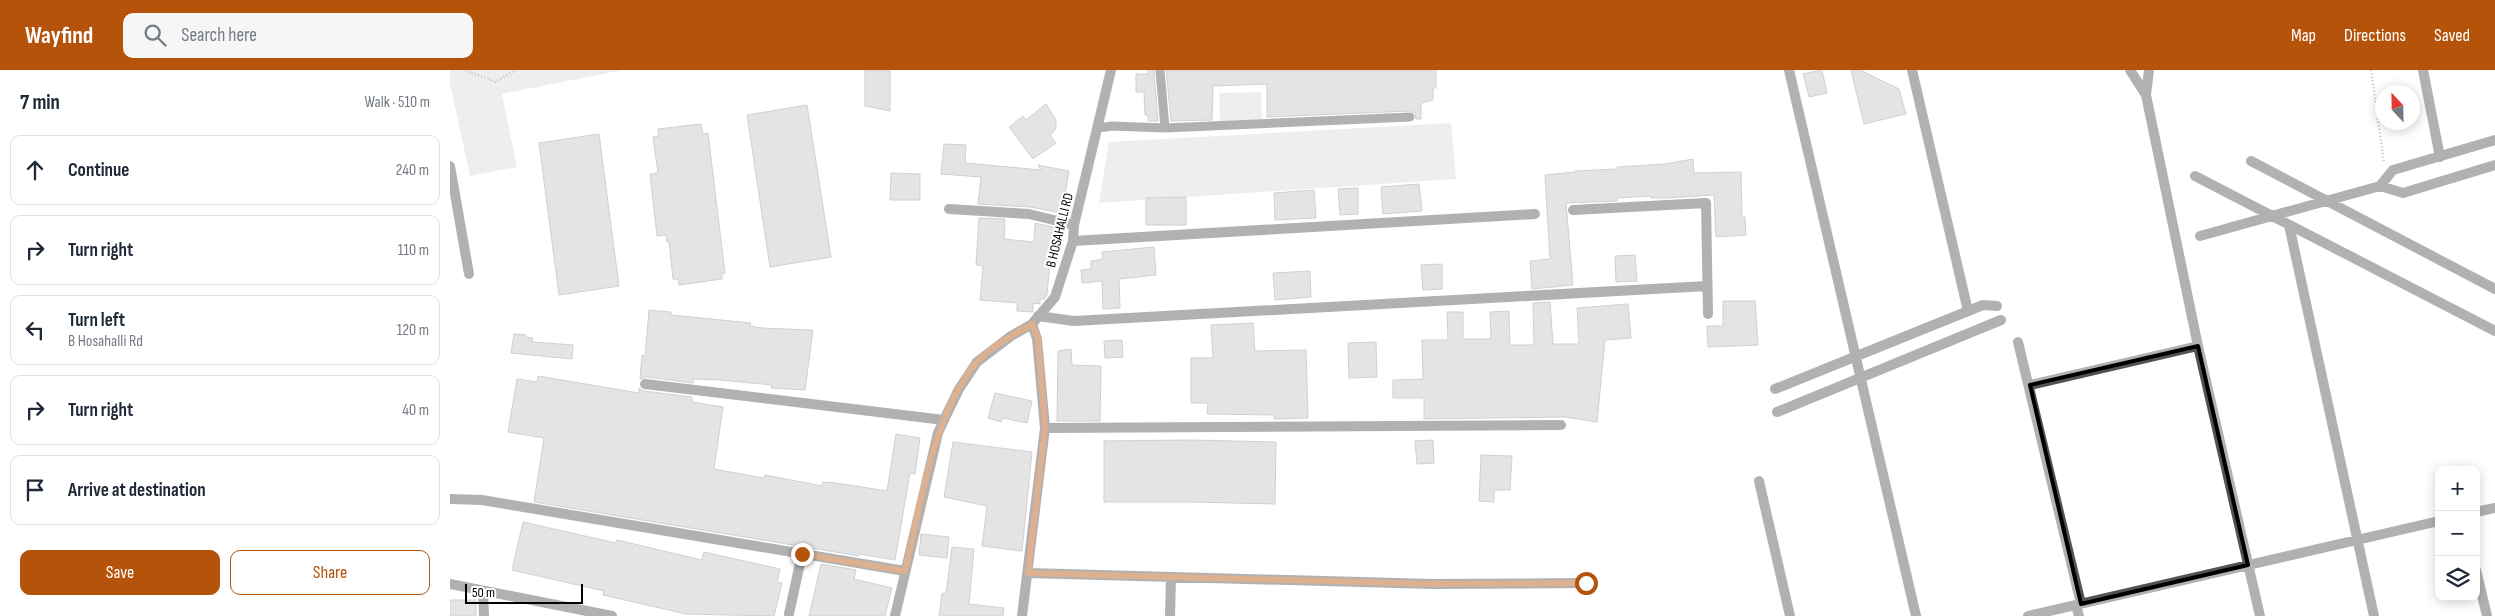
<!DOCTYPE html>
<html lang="en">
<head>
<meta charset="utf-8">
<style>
  :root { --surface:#fff; --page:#f6f6f7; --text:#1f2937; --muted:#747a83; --line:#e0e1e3; --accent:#b45309 }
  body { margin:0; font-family:"Sofia Sans Condensed",sans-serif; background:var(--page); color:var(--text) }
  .controls { position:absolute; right:15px; bottom:15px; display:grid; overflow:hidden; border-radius:10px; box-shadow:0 2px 12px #0003 }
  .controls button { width:45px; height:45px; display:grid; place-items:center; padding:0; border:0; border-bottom:1px solid var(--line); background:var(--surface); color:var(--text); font:25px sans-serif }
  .compass { position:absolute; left:1925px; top:15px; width:45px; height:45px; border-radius:50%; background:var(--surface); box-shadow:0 2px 12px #0003; rotate:338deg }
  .scale { position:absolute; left:15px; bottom:12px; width:118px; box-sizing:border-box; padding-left:5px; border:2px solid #000; border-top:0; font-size:14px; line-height:18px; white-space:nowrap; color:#000; -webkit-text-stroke:4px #fff; paint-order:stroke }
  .stop { position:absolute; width:15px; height:15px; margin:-11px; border:4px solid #b45309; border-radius:50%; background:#fff }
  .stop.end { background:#b45309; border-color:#fff; box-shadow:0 1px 5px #0008 }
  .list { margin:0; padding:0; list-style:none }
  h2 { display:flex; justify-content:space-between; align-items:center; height:65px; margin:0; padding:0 20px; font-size:21px }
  h2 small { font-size:16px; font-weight:400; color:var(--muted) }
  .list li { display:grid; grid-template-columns:32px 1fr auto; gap:15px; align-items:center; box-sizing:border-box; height:70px; margin:0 10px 10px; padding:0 10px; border:1px solid var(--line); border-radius:10px }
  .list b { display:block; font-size:19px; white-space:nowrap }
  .list p { margin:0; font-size:16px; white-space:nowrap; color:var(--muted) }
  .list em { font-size:16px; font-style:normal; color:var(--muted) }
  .actions { display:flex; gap:10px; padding:15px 20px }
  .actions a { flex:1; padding:11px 0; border:1px solid var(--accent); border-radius:10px; text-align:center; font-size:18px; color:var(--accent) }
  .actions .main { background:var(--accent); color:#fff }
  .icon { flex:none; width:28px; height:28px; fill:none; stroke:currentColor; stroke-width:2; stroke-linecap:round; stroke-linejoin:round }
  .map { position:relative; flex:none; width:2045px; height:546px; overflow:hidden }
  header { display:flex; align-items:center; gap:30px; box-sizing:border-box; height:70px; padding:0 25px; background:var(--accent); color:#fff }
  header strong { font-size:24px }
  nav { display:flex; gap:28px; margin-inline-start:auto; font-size:18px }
  .search { width:350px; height:45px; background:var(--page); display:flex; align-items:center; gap:12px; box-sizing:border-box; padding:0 18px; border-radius:10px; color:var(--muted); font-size:19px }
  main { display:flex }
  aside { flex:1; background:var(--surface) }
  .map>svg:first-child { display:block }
  .green { fill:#dadada }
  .building { fill:#c3c3c3; stroke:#979797 }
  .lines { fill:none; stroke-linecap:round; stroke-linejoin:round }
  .path { stroke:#757575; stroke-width:2.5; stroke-dasharray:1 2.5; stroke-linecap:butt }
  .service { stroke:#535353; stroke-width:9 }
  .minor { stroke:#535353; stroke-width:10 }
  .tertiary { stroke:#535353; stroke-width:10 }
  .route { stroke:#b45309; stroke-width:6 }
  .marked { fill:none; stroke:#000; stroke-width:4; stroke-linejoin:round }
  .labels { text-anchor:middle; stroke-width:4; stroke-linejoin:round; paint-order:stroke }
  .street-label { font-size:14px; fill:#000; stroke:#fff }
</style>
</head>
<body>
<header>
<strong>Wayfind</strong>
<div class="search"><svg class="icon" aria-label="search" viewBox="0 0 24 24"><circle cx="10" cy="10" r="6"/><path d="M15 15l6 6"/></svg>Search here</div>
<nav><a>Map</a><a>Directions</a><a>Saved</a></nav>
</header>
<main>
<aside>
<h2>7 min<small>Walk · 510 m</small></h2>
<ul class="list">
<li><svg class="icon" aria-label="ahead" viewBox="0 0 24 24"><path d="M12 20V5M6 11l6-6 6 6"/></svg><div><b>Continue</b></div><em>240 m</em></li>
<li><svg class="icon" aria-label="right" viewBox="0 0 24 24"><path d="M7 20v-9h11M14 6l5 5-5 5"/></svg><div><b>Turn right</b></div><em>110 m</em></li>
<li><svg class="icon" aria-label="left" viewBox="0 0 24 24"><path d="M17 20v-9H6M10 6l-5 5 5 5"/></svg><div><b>Turn left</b><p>B Hosahalli Rd</p></div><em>120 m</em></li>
<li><svg class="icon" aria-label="right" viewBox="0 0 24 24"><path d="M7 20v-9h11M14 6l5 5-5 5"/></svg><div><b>Turn right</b></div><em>40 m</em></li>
<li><svg class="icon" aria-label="arrive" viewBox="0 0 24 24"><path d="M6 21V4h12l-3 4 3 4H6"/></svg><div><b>Arrive at destination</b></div></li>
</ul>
<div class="actions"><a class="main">Save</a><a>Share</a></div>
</aside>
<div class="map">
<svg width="2045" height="546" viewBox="0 0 2045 546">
  <rect width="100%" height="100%" fill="#fff"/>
  <path class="green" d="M0 0H173L52 24 67 97 20 106 0 14Z
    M811 22 812 50 770 51 769 23Z
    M1001 53 1006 109 649 133 659 72Z"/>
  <path class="building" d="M415 0H440V41L415 36Z
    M698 0H704L708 51H698V45H695L694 22H686V4H698Z
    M716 0H986V18H983V30L971 33V49H966L965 43 960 41 817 47V14L763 16 762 50 721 51Z
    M1372 0 1377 23 1359 27 1353 4Z
    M1401 0H1410L1449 19 1456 44 1414 54Z
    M596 34 606 50V59L600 65 606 73 583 89 559 57 573 46 576 50Z
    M357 35 381 187 320 197 297 45Z
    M251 54 253 64 258 63 275 203 272 204V209L229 215 228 209H223L219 171 217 172 216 165 207 166 200 104 208 103 203 67 209 66 208 59Z
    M149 64 169 216 109 225 89 73Z
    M494 74 516 75 515 93 591 100 588 95 619 101 612 143 580 137 528 134 531 107 491 104Z
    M1243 89 1244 103 1291 102 1292 147H1295L1296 165 1266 167 1264 125 1217 128H1201V126L1167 128V131L1116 133 1123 215 1082 219 1080 191 1100 189 1095 105 1126 102 1125 101 1167 99V97L1215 94Z
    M441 103 470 104V130H440Z
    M969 114 972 141 933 144 931 117Z
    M908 118V144L890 145 888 119Z
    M864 120 866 148 825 150 824 123Z
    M736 127V155H696V128Z
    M529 148 555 149 554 169 584 172 585 153 603 157 597 225 594 229H590V234L583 233V242L567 241V233L530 230 533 196 526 195Z
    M704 177 706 205 669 209 670 238 653 239 652 211 632 213 631 200 641 199V191L653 189 652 182Z
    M1185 185 1187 211 1166 212 1165 186Z
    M992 194V219L973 220 971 195Z
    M860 201 861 227 825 230 823 203Z
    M1273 231H1305L1308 275 1258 277 1257 256H1273Z
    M1100 232 1103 274H1129L1127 238 1178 234 1181 268 1155 270 1147 352 1115 347 974 349V328H943V310L973 309 972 270H998L997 242H1013V269H1041L1040 242 1059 241 1060 275H1084L1083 233Z
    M199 240 221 242V245L301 253 300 256 312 258 363 260 355 320 321 318 322 315 270 310 243 309V313L196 307 190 309 192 285 195 286Z
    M803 253 805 281 856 280 858 348 824 349V345L757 344 758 333H741V288H763L761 255Z
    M64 264 76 265 75 267 83 268 82 272 123 275 122 289 61 283Z
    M672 270 673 287 655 288 654 271Z
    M926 272 927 307 899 308 898 273Z
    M621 279 622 295 651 296 650 351H607L608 281Z
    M88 306 189 323V318L194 321 242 327V332L273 337 264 399 314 408 315 405 372 416 373 412 386 413 437 421 446 364 470 368 465 404 460 403 445 490 409 484V486L84 432 94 368 58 362 67 309 87 312Z
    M545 323 582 331 577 353 553 348 551 352 538 348Z
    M742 370 826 372 825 434 742 432H654V371Z
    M983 370 984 393 967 394 965 371Z
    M503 372 582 382 572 481 532 476 537 436 494 427Z
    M1031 385 1062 386 1060 420H1044V432L1029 431Z
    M73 452 166 473 167 470 252 490 254 482 330 499 327 512 332 513 324 546 236 544 153 525 154 521 62 500Z
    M471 464 499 467 497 488 469 485Z
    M502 477 524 479 519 534 554 538 553 546H489L492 523 496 524Z
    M371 494 406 500 404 509 442 518 435 546H359Z
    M0 530H26V546H0Z"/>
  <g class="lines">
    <path class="path" d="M15 0 45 12 66 0
      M1921 0 1934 93"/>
    <path class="service" d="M710 0 715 58
      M648 58 662 56 715 58 960 47"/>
    <path class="minor" d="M1339 0 1466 546
      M1462 0 1518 241
      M1680 0 1696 25
      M1699 0 1696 25 1748 276 1810 546
      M1973 0 1990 87
      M1801 91 2045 219
      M0 96 19 204
      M1745 106 2045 261
      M1930 116 1943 100 2045 70
      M499 139 579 144 624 155
      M1123 140 1256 133 1258 244
      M1839 155 1924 546
      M1750 166 1930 116 1953 123 2045 95
      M623 171 1085 144
      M588 246 624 251 1257 216
      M1568 272 1631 534
      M195 314 494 350
      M1580 315 1748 276
      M1325 319 1533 235 1547 236
      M1327 342 1551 250
      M595 358 1111 355
      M1309 411 1340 546
      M0 429 32 430 455 501
      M2026 442 2045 438
      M2026 500 2037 546
      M578 503 983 514 1136 513
      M0 514 162 546
      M33 521 34 546
      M1626 535 1629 546
      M339 544 352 484
      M572 546 595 358 587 269 582 254
      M720 546 721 507
      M1578 546 1989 451"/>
    <path class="tertiary" d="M445 546 488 363 494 350 509 319 527 292 561 266 582 254 605 227 623 171 624 155 661 0"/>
  </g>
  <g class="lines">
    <path class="route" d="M352 484 455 501C471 435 482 346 526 293 540 277 564 264 582 254L588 269 595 358 578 503 983 514 1136 513"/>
  </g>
  <path d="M0 0H2045V546H0ZM1748 276 1798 495 1631 534 1580 315Z" fill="#fff" fill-opacity=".55" fill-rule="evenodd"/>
  <path class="marked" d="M1748 276 1798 495 1631 534 1580 315Z"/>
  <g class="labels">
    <g class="street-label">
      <text transform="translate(609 160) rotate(-76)" y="5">B HOSAHALLI RD</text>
    </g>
  </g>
</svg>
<div class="controls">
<button>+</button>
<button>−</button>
<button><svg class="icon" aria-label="layers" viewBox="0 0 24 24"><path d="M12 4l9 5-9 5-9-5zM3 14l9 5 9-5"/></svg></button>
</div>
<svg class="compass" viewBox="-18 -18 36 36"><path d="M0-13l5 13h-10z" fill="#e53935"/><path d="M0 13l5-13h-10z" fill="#747a83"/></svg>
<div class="scale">50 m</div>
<div class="stop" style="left:1136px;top:513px"></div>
<div class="stop end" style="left:352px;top:484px"></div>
</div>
</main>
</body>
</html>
